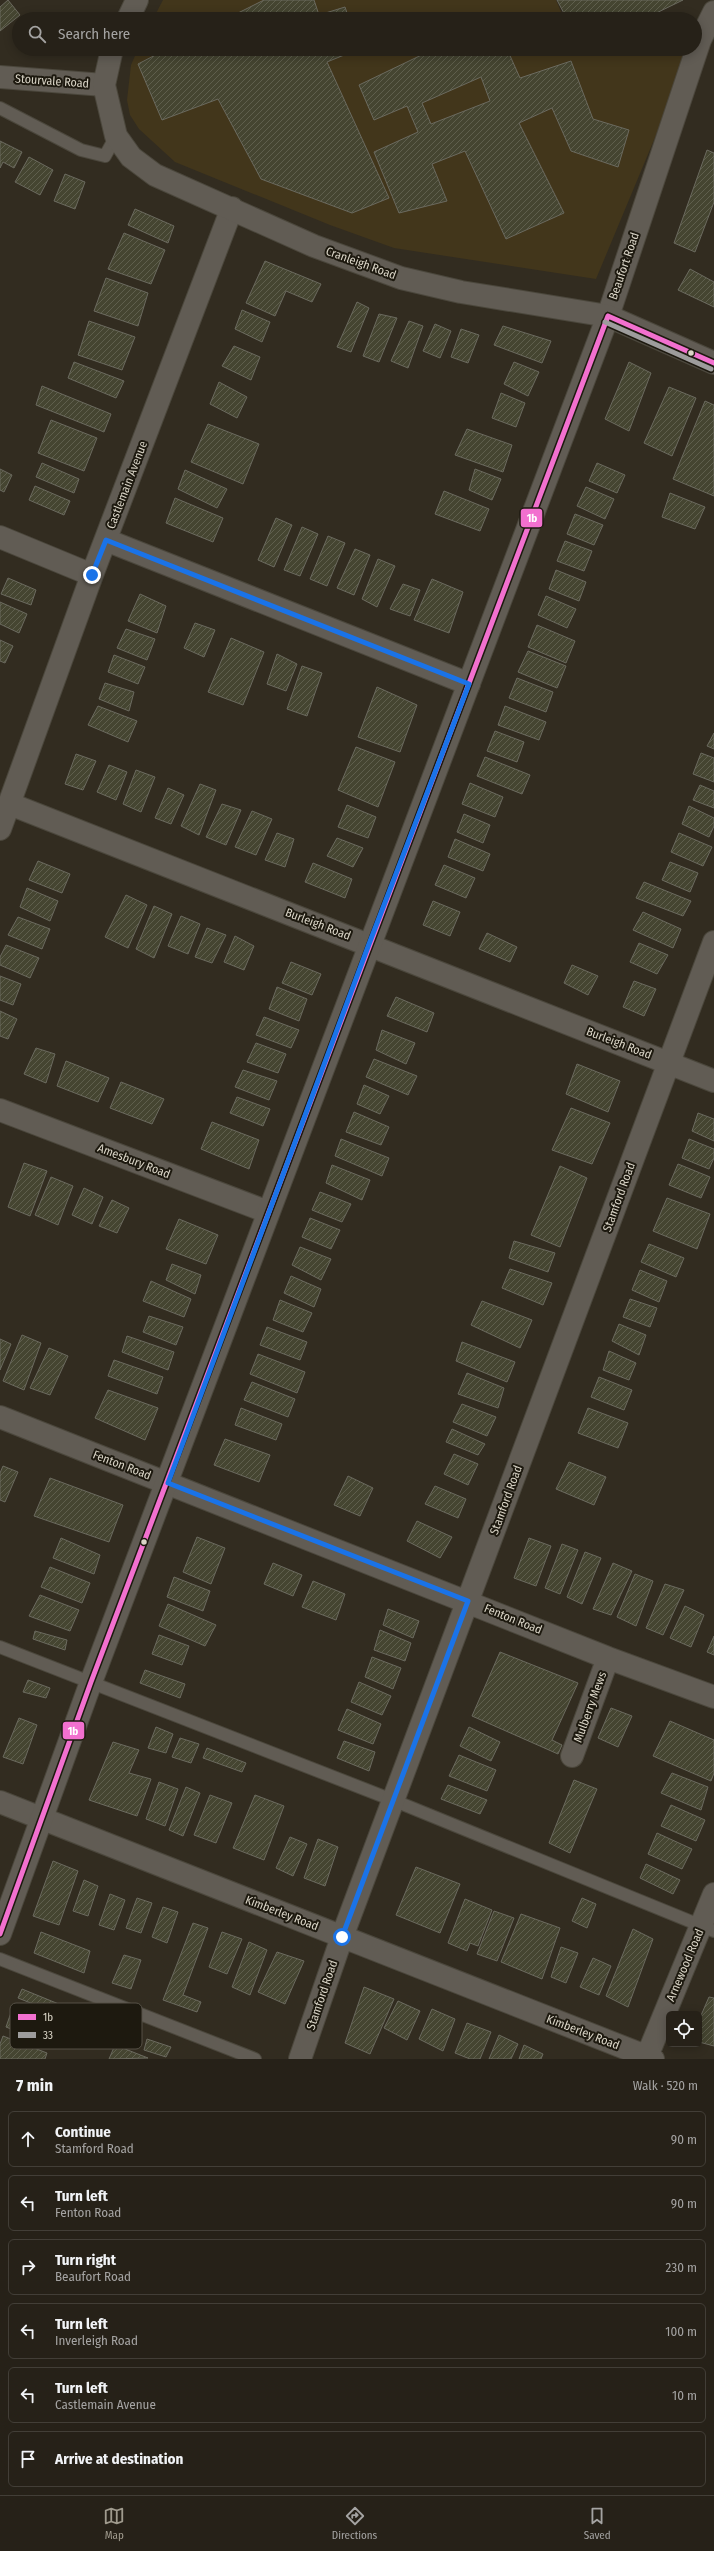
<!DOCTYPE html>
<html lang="en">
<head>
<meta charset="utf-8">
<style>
  :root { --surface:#262118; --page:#322e25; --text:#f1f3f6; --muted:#a4a3a2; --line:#423e37; --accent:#9f9a8d }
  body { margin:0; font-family:"Fira Sans Condensed",sans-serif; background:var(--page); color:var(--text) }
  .controls { position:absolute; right:12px; bottom:12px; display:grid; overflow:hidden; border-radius:6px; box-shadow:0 2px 10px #0003 }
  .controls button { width:36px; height:36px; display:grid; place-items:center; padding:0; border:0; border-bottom:1px solid var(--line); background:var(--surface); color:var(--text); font:20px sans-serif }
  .stop { position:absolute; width:12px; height:12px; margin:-9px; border:3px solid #1a73e8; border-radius:50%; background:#fff }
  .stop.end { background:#1a73e8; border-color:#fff; box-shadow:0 1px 4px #0008 }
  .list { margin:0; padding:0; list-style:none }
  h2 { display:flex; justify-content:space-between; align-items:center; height:52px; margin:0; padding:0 16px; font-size:17px }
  h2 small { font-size:13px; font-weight:400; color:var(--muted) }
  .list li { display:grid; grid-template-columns:26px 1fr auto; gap:12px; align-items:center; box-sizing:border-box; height:56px; margin:0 8px 8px; padding:0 8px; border:1px solid var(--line); border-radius:6px }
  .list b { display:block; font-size:15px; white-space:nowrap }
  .list p { margin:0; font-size:13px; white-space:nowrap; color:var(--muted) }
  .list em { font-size:13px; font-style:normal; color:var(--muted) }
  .icon { flex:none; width:22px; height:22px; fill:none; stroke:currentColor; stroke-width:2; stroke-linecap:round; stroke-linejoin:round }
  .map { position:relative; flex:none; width:714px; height:2059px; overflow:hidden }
  .search { position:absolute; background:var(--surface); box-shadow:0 2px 10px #0003; left:12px; right:12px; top:12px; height:44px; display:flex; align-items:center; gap:10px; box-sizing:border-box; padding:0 14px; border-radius:22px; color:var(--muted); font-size:15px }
  .sheet { height:436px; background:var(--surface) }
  nav { display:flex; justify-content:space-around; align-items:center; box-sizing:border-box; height:56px; border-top:1px solid var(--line); background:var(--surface); font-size:11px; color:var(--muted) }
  nav a { display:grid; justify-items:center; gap:2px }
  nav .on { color:var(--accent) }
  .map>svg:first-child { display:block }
  .built { fill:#42361b }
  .building { fill:url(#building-hatch); stroke:#6b6a5f; fill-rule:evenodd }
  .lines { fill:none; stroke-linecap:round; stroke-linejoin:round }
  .service-casing { stroke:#4b473c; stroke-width:14 }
  .minor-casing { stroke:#4b473c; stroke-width:24 }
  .tertiary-casing { stroke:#4b473c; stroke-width:24 }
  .service { stroke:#615c54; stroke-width:12 }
  .minor { stroke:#615c54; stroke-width:22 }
  .tertiary { stroke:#615c54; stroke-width:22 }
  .bus-1-casing { stroke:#1d190f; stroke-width:8 }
  .bus-2-casing { stroke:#1d190f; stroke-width:8 }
  .bus-1 { stroke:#f270cf; stroke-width:5 }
  .bus-2 { stroke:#9d9c9c; stroke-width:5 }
  .route { stroke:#1a73e8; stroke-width:5 }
  .bus-dot { fill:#dad5c7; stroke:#1d190f; stroke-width:1.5 }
  .labels { text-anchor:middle; stroke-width:4; stroke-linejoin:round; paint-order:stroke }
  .street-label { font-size:12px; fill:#dad5c7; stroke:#1d190f }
  .key { fill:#1d190f; stroke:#565146; stroke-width:1 }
  .key-label { font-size:11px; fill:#dad5c7 }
  .line-badge { stroke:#1d190f; stroke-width:1.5 }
  .badge-label { font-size:11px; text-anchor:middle; font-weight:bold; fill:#fff }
</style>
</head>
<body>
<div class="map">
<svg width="714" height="2059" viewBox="0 0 714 2059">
  <defs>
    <pattern id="building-hatch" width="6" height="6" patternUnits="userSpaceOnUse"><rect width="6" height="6" fill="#454531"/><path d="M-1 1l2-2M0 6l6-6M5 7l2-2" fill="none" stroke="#5f5f4d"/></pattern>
  </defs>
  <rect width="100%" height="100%" fill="#322c20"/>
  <path class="built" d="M163 0H556L564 19H153Z
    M138 49H577L579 55 601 49H687L676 87 596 279 394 248 330 225 175 162 139 129 130 115 127 100 131 65Z"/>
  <path class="building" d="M8 0 20 15 0 31V7Z
    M264 0H314L319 15 345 7 349 19H226Z
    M557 0H683L644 19H567Z
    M167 49H359L327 62 389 198 352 213 261 179 218 99 162 120 138 64Z
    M434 49H507L520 78 571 61 593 119 629 130 618 167 571 151 552 108 519 123 564 213 506 239 465 151 432 164 447 201 399 213 374 152 418 132 407 106 374 120 359 85ZM481 77 490 101 431 124 422 103Z
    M0 141 22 152 14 168 3 162 0 168Z
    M707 150 714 153V202L695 252 674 243Z
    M29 157 53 170 40 195 15 182Z
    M65 174 85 182 75 209 54 201Z
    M135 209 174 226 168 243 128 225Z
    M124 233 165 250 151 284 108 269Z
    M265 261 321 284 312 302 286 291 275 316 246 303Z
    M690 269 714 282V307L678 290Z
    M106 278 148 293 138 326 94 311Z
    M357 302 369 308 351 352 337 347Z
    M242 310 270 322 262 342 235 329Z
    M379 314 397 318 379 362 363 356Z
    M89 321 135 337 122 370 78 355Z
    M409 321 423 326 408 368 391 361Z
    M435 324 451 331 440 358 423 351Z
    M503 326 551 341 542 363 494 345Z
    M461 329 479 335 468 363 451 357Z
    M234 346 260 357 251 380 222 366Z
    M74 362 124 381 116 398 68 378Z
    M514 362 539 372 528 396 504 384Z
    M629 362 651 373 629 431 605 419Z
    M219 382 247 397 237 418 210 404Z
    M42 386 111 414 104 432 36 405Z
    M669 387 696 398 672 456 644 443Z
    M501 393 525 403 516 427 492 418Z
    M705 401 714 405V496L673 479Z
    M51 420 97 438 84 471 38 453Z
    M208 424 259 444 243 484 191 462Z
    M467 429 512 445 503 472 455 455Z
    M42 463 79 479 74 493 36 477Z
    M597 463 625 475 617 493 589 481Z
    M0 469 12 475 4 492 0 490Z
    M475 469 501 479 492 500 469 490Z
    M185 470 227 489 217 508 178 489Z
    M35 486 70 501 64 515 29 500Z
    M586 487 614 499 605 519 577 506Z
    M444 491 489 509 480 531 435 514Z
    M670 493 705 507 695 529 662 517Z
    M175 498 223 518 213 542 166 523Z
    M575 514 603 525 594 545 567 534Z
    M276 518 292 525 274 567 258 560Z
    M302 527 318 534 300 576 284 570Z
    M328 536 345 543 327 586 310 579Z
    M565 541 592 551 584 571 557 561Z
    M355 549 370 555 354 595 337 588Z
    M378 559 395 566 377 607 362 599Z
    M556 570 586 582 579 601 549 589Z
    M8 578 36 590 31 605 1 594Z
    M432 579 463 592 449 633 414 620Z
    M403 584 420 590 410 616 390 609Z
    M140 594 166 606 157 633 128 621Z
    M546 596 576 609 567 628 538 615Z
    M0 602 27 614 19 633 0 624Z
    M195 623 215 630 204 657 184 648Z
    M537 625 575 641 566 663 528 647Z
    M126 629 155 639 147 660 117 648Z
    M231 638 264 652 243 705 208 692Z
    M0 640 13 646 5 663 0 661Z
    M528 651 566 666 557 688 518 672Z
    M277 654 297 664 286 691 267 684Z
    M114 655 145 667 138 684 108 672Z
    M302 666 322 673 307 716 287 709Z
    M517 678 553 692 546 712 509 698Z
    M105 683 134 692 129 711 99 699Z
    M377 687 417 705 400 752 358 737Z
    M98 706 137 721 128 742 88 725Z
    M505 706 546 722 539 740 498 725Z
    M495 731 524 742 517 762 487 751Z
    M714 733V749L707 746Z
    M356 747 395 762 378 807 338 790Z
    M701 753 714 758V782L693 774Z
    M76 754 96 761 83 790 65 784Z
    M485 757 530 775 522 794 477 776Z
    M109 765 127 772 116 800 97 792Z
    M136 770 155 777 141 812 123 804Z
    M470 783 503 797 495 817 462 804Z
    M200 784 216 790 199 835 181 826Z
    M700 785 714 791V808L693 800Z
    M168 788 184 795 171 824 155 818Z
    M222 804 241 810 226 845 206 837Z
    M347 805 376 817 368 838 338 827Z
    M689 806 714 818V826L709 837 682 824Z
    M252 811 272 819 256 855 235 847Z
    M464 814 490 825 483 843 457 832Z
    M277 833 294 839 285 867 265 860Z
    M679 833 712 847 703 866 671 852Z
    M337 838 363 848 353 867 327 856Z
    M455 839 490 854 483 871 448 857Z
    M38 861 70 874 62 893 29 880Z
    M670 862 698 873 690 892 662 880Z
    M313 863 352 879 345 898 305 882Z
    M444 865 475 878 466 898 435 885Z
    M644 882 691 901 683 916 636 898Z
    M27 888 58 901 50 921 20 907Z
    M126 895 147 905 128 948 105 937Z
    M433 901 460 912 450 936 423 925Z
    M154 906 172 914 154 958 136 949Z
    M643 912 681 929 673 948 633 930Z
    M181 916 200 924 188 954 168 946Z
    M18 917 50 929 42 949 8 935Z
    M207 928 226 935 212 963 195 957Z
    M487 933 517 947 510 962 479 949Z
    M235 936 254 946 244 970 224 962Z
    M639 943 668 955 657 974 630 962Z
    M6 945 39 958 30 978 0 965V957Z
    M291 962 321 974 312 995 282 983Z
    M572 965 598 976 588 995 564 983Z
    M0 976 21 984 13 1005 0 1000Z
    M634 981 656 989 644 1016 623 1007Z
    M277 987 307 999 299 1021 269 1009Z
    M396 997 434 1013 427 1032 387 1016Z
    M0 1011 17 1019 8 1039 0 1036Z
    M264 1017 299 1030 291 1048 256 1035Z
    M382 1030 415 1043 406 1064 376 1050Z
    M256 1043 286 1054 278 1073 247 1062Z
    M36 1048 55 1054 46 1083 24 1074Z
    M374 1059 417 1076 408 1095 366 1077Z
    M66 1061 109 1078 98 1102 57 1086Z
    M577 1064 620 1081 608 1112 566 1094Z
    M243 1070 277 1081 269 1100 235 1087Z
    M121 1082 164 1099 152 1124 110 1108Z
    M364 1085 389 1096 380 1114 357 1104Z
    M237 1097 270 1109 263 1126 230 1113Z
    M571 1108 610 1123 592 1164 552 1150Z
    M354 1112 389 1127 381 1145 346 1132Z
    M698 1113 714 1119V1141L692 1131Z
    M212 1122 259 1140 249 1169 201 1149Z
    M341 1139 389 1158 382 1176 335 1156Z
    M689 1139 714 1149V1158L709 1169 682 1158Z
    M24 1163 47 1171 30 1216 8 1207Z
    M678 1164 710 1177 701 1198 669 1185Z
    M332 1165 370 1180 362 1200 326 1183Z
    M560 1166 587 1178 560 1247 531 1235Z
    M51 1177 73 1186 58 1225 35 1215Z
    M84 1188 103 1197 92 1224 72 1215Z
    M320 1192 351 1204 342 1222 312 1210Z
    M667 1198 710 1214 697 1249 653 1231Z
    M112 1200 129 1208 117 1233 99 1226Z
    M310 1218 340 1230 331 1249 302 1237Z
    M179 1219 218 1235 206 1264 166 1249Z
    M514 1241 555 1253 548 1272 509 1258Z
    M649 1244 684 1258 676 1277 641 1262Z
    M300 1247 331 1259 321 1280 292 1265Z
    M172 1264 201 1275 195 1294 166 1280Z
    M510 1269 552 1283 543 1305 502 1288Z
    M640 1270 667 1281 659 1302 632 1290Z
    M291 1276 321 1289 314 1307 284 1293Z
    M151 1281 191 1299 184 1317 143 1301Z
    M630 1299 657 1308 650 1327 623 1317Z
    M280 1300 312 1313 303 1332 273 1320Z
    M482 1301 532 1320 520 1348 471 1325Z
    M149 1316 183 1327 176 1345 143 1332Z
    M619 1324 646 1335 639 1355 612 1341Z
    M267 1327 307 1342 300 1360 260 1345Z
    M22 1335 41 1343 24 1390 3 1381Z
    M127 1336 174 1352 168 1370 122 1352Z
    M0 1339 11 1344 0 1370Z
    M462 1342 515 1362 507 1382 456 1361Z
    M49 1348 68 1356 50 1395 30 1388Z
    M609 1351 636 1363 629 1380 603 1370Z
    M258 1354 305 1372 297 1393 250 1374Z
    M114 1360 163 1377 157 1394 108 1376Z
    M467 1373 504 1388 498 1408 458 1394Z
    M599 1377 632 1390 624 1410 591 1397Z
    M252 1382 295 1399 288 1417 244 1400Z
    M108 1390 158 1408 145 1440 95 1418Z
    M462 1404 496 1417 487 1436 453 1422Z
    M241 1408 282 1424 276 1440 235 1425Z
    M588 1408 628 1423 618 1448 578 1433Z
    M452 1429 485 1444 478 1455 446 1442Z
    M225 1439 270 1455 259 1482 214 1465Z
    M454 1454 478 1464 468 1485 444 1474Z
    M569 1462 606 1477 594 1505 556 1489Z
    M3 1466 18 1472 5 1502 0 1500V1473Z
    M348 1476 373 1488 360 1516 334 1505Z
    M50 1478 123 1505 109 1542 34 1516Z
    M435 1486 466 1499 458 1518 425 1504Z
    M417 1521 452 1537 440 1558 407 1541Z
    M197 1537 225 1548 211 1584 183 1572Z
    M61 1538 100 1555 94 1574 53 1558Z
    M529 1538 551 1546 536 1586 514 1578Z
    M562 1544 578 1550 560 1594 545 1588Z
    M585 1552 601 1558 582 1604 567 1597Z
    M273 1563 302 1575 293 1596 264 1584Z
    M613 1563 632 1571 611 1615 593 1609Z
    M50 1567 90 1583 82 1603 41 1587Z
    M635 1574 653 1581 636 1626 617 1617Z
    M174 1577 210 1591 203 1611 167 1597Z
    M313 1581 345 1594 336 1620 302 1607Z
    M665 1584 684 1590 663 1635 646 1628Z
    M40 1595 79 1610 70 1631 29 1616Z
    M168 1604 216 1625 205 1646 159 1626Z
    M685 1606 704 1615 691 1647 670 1638Z
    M388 1609 419 1621 413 1638 383 1625Z
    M380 1630 411 1643 405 1661 374 1650Z
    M35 1631 67 1640 65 1650 33 1639Z
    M159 1635 189 1646 182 1665 152 1654Z
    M714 1636V1655L707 1652Z
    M500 1652 578 1683 552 1740 562 1745 558 1754 472 1716Z
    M372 1657 401 1668 393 1689 365 1677Z
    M145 1670 185 1684 180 1698 140 1683Z
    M28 1680 50 1688 46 1698 23 1692Z
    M359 1682 391 1696 382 1715 351 1702Z
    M611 1708 632 1716 618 1747 598 1738Z
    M347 1709 381 1724 373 1744 338 1730Z
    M19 1718 37 1725 23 1764 3 1757Z
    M670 1721 714 1740V1773L711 1781 653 1756Z
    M156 1727 173 1734 166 1753 148 1748Z
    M469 1727 500 1742 491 1761 460 1746Z
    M180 1738 199 1744 191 1763 172 1757Z
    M344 1741 375 1752 369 1771 337 1758Z
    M113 1742 139 1750 129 1773 151 1779 137 1816 89 1800Z
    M207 1748 246 1763 242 1772 203 1758Z
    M459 1755 496 1770 487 1791 449 1776Z
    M672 1773 708 1787 701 1810 661 1793Z
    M574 1780 597 1789 570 1853 549 1843Z
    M159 1782 178 1789 165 1826 146 1819Z
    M448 1785 487 1800 480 1814 441 1799Z
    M186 1787 200 1793 183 1836 169 1830Z
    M210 1795 232 1803 216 1843 194 1835Z
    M255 1795 284 1806 264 1860 233 1848Z
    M671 1805 705 1820 696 1841 661 1826Z
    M657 1833 692 1849 682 1869 648 1854Z
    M290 1837 307 1844 293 1876 276 1868Z
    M318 1839 338 1847 325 1886 304 1878Z
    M53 1861 78 1871 59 1925 33 1916Z
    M646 1864 680 1880 673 1894 640 1878Z
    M416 1867 460 1884 440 1933 396 1915Z
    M84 1880 98 1886 88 1916 73 1911Z
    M110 1894 125 1900 114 1930 99 1925Z
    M137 1898 152 1903 141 1933 126 1928Z
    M582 1898 596 1904 587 1928 572 1921Z
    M465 1899 492 1910 478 1946 470 1943 467 1951 448 1943Z
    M163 1907 178 1912 167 1943 152 1937Z
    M494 1911 514 1918 497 1961 477 1954Z
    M521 1914 560 1928 542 1979 501 1962Z
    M193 1923 208 1928 183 1995 201 2002 197 2012 163 2000Z
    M633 1929 653 1939 628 2007 606 1996Z
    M41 1932 90 1951 84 1973 34 1953Z
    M222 1932 242 1939 227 1974 209 1967Z
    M249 1942 267 1950 250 1995 232 1987Z
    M561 1947 578 1953 566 1983 551 1977Z
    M277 1952 304 1961 285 2004 258 1992Z
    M124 1955 141 1960 131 1989 112 1983Z
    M593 1958 611 1966 599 1995 580 1987Z
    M364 1987 394 1999 370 2054 345 2043Z
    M22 1989 71 2009 66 2017 18 1998Z
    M709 1997 714 1998V2046L699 2042V2020Z
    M398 2001 420 2011 407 2040 384 2028Z
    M14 2004 59 2022 51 2045 6 2027Z
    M432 2009 455 2019 443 2051 419 2039Z
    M467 2023 491 2032 480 2059H470L455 2053Z
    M499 2035 518 2044 511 2059H489Z
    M3 2036 47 2053 45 2059H0V2044Z
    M147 2039 171 2047 166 2057 144 2050Z
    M115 2045 148 2058 109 2059Z
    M524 2045 543 2054 541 2059H519Z"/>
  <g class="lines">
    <g class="service-casing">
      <path id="service" d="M0 108 81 150 105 156 116 136
        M0 1647 395 1801 714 1931
        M0 1959 255 2059"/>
    </g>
    <g class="minor-casing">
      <path id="minor" d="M0 77 104 85
        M608 316 700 40 714 12
        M0 537 92 575
        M106 540 469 684
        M10 804 714 1081
        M0 829 92 575 232 208
        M0 1110 268 1212
        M0 1417 608 1658 714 1697
        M572 1756 608 1658
        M0 1802 653 2059
        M300 2059 342 1937 714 942
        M646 2059 714 1894"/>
    </g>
    <g class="tertiary-casing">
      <path id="tertiary" d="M128 19 137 0
        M112 49 104 85 116 136 131 157 155 175 314 246 401 278 461 292 608 316 714 363
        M0 1934 91 1682 608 316"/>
    </g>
    <use href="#service" class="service"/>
    <use href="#minor" class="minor"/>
    <use href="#tertiary" class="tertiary"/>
    <g class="bus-1-casing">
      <path id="bus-1" d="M608 316 714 363
        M0 1934 91 1682 608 316"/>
    </g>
    <g class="bus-2-casing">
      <path id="bus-2" d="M605 322 711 369"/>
    </g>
    <use href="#bus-1" class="bus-1"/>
    <use href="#bus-2" class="bus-2"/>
  </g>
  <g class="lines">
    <path class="route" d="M92 575 106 540 469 684 369 944 168 1483 468 1601 342 1937"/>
  </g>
  <g class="bus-dot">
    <circle cx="691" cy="353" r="3.5"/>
    <circle cx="144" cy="1542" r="3.5"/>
  </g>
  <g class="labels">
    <g class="street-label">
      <text transform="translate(52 81) rotate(4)" y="4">Stourvale Road</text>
      <text transform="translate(361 263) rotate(20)" y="4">Cranleigh Road</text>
      <text transform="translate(624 266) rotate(-71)" y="4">Beaufort Road</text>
      <text transform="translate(127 485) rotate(-69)" y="4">Castlemain Avenue</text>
      <text transform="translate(318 924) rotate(21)" y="4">Burleigh Road</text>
      <text transform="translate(619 1043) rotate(21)" y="4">Burleigh Road</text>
      <text transform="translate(134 1161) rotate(21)" y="4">Amesbury Road</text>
      <text transform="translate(619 1197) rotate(-70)" y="4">Stamford Road</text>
      <text transform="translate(122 1465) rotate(21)" y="4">Fenton Road</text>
      <text transform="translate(506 1500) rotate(-70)" y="4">Stamford Road</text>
      <text transform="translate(513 1619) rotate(22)" y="4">Fenton Road</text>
      <text transform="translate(590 1707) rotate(-70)" y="4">Mulberry Mews</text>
      <text transform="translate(282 1913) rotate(21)" y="4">Kimberley Road</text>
      <text transform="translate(685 1965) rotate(-67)" y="4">Arnewood Road</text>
      <text transform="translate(322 1995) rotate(-71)" y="4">Stamford Road</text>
      <text transform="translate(583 2032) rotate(21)" y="4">Kimberley Road</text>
    </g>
  </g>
  <rect x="10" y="2003" width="132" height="46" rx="6" class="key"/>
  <rect x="18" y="2014" width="18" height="6" fill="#f270cf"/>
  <rect x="18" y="2032" width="18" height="6" fill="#9d9c9c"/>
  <g class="key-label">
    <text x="43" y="2021">1b</text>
    <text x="43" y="2039">33</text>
  </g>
  <g class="line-badge">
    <rect x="520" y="508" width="23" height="20" rx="4" fill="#f270cf"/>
    <rect x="62" y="1721" width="23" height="19" rx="4" fill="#f270cf"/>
  </g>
  <g class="badge-label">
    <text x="532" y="522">1b</text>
    <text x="73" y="1735">1b</text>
  </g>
</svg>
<div class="controls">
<button><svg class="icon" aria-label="locate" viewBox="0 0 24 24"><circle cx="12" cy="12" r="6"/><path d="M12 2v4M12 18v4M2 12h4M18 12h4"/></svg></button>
</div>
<div class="stop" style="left:342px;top:1937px"></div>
<div class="stop end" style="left:92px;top:575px"></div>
<div class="search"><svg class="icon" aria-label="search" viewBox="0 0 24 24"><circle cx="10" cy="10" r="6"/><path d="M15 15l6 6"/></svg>Search here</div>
</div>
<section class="sheet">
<h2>7 min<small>Walk · 520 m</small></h2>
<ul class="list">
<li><svg class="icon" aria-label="ahead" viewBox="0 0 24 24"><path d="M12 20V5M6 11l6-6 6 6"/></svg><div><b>Continue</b><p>Stamford Road</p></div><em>90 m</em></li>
<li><svg class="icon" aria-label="left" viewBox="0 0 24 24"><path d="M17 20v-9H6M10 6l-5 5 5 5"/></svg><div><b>Turn left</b><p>Fenton Road</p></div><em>90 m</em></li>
<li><svg class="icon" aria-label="right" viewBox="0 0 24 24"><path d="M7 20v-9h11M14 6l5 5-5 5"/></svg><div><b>Turn right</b><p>Beaufort Road</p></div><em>230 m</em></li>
<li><svg class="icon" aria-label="left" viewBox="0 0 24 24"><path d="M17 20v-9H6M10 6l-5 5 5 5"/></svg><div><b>Turn left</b><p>Inverleigh Road</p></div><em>100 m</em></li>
<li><svg class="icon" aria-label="left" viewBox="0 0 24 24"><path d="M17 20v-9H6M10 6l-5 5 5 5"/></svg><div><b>Turn left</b><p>Castlemain Avenue</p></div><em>10 m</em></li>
<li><svg class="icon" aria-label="arrive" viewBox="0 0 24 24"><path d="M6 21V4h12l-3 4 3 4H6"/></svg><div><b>Arrive at destination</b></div></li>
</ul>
</section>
<nav>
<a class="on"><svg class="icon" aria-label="map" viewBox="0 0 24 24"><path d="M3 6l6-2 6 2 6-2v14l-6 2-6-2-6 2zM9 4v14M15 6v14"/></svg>Map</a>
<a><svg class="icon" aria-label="directions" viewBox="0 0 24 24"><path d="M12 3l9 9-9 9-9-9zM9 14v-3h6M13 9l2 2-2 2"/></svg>Directions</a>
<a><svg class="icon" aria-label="saved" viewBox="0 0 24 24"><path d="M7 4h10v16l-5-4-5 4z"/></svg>Saved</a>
</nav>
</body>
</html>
